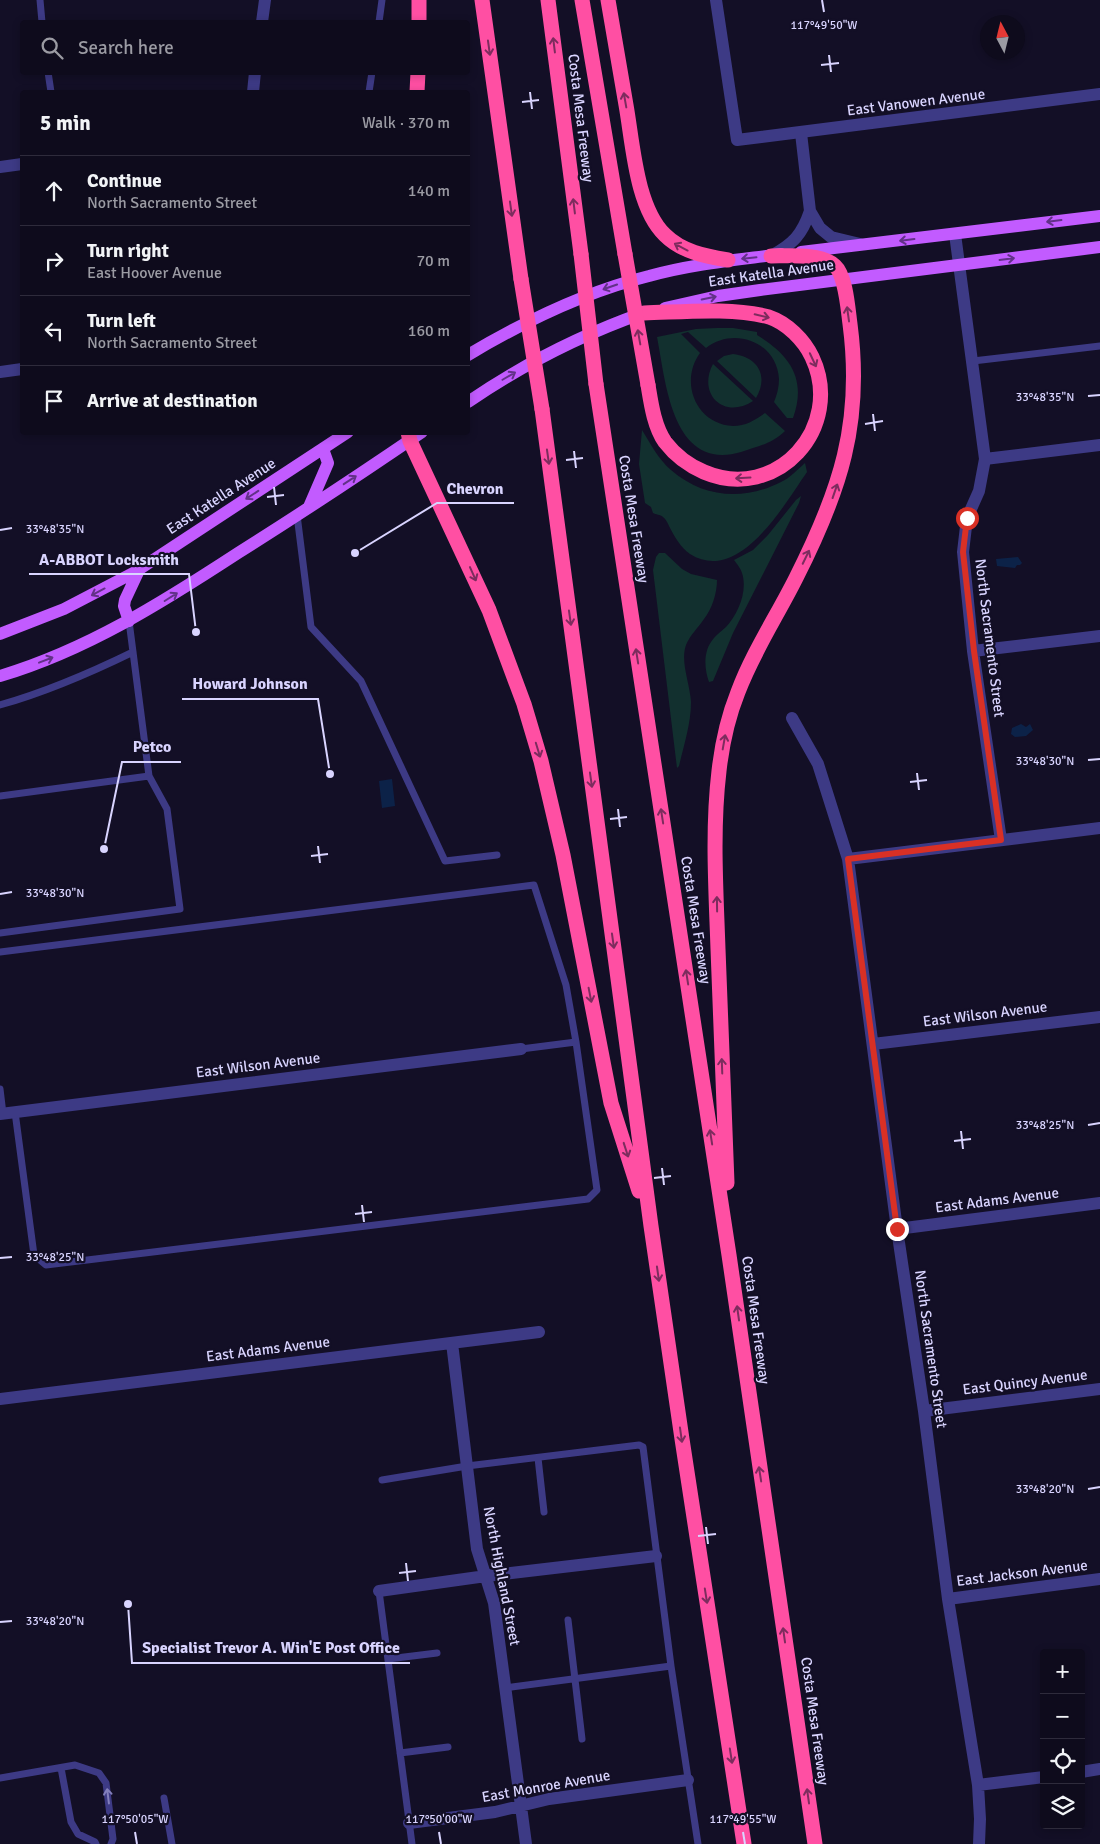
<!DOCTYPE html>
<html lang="en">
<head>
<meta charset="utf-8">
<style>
  :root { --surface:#0e0b1c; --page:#171425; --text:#f1f3f6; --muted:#9b9ba3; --line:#2e2b3b }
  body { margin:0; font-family:Signika,sans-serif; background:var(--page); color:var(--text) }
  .controls { position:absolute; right:15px; bottom:15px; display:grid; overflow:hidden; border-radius:5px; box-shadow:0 2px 8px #0003 }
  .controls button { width:45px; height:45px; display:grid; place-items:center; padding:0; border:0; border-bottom:1px solid var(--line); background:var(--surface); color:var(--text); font:25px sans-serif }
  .compass { position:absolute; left:980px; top:15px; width:45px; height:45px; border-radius:50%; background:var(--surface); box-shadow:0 2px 8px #0003; rotate:353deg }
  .stop { position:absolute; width:15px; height:15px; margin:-11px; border:4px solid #d93025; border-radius:50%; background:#fff }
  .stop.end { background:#d93025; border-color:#fff; box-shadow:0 1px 5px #0008 }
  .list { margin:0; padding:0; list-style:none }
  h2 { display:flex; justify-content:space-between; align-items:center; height:65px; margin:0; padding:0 20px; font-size:21px }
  h2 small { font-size:16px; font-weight:400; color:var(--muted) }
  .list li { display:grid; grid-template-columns:32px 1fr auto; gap:15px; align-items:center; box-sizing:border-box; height:70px; padding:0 20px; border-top:1px solid var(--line) }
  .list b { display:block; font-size:19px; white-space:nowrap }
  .list p { margin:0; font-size:16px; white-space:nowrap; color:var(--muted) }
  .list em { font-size:16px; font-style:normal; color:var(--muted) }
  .icon { flex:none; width:28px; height:28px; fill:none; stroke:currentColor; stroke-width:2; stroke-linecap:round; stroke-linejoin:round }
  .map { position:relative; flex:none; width:1100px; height:1844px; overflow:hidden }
  .search { position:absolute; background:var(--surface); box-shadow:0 2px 8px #0003; left:20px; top:20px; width:450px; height:55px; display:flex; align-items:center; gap:12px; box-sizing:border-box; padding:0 18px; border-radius:5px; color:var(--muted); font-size:19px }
  .panel { position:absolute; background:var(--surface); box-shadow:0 2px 8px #0003; left:20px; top:90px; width:450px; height:345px; border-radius:5px }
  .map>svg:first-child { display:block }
  .green { fill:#12302f }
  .water { fill:#0c2248 }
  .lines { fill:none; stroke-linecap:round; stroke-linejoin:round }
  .lane { stroke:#3d3a85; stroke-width:7 }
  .street { stroke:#3d3a85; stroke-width:12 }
  .primary { stroke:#c25bff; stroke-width:12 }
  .highway { stroke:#ff4fa3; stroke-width:15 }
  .highway-bridge { stroke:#ff4fa3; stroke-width:15 }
  .oneway { stroke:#7d2c5e }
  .oneway2 { stroke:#623188 }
  .oneway3 { stroke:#837fbc }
  .route { stroke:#d93025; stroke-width:6 }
  .ticks { fill:none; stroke:#d9d4ff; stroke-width:2 }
  .labels { text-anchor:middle; stroke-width:4.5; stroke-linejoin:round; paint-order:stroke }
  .street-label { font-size:15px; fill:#d9d4ff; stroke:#130f26 }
  .ticks-label { font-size:12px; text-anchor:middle; fill:#d9d4ff; stroke:#130f26; stroke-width:4.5; stroke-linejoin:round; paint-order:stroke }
  .leader { fill:none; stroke:#d9d4ff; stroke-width:2 }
  .callout-dot { fill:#d9d4ff; stroke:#130f26; stroke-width:2 }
  .callout-label { font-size:16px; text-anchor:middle; font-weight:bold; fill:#d9d4ff; stroke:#130f26; stroke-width:4.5; stroke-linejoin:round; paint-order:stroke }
</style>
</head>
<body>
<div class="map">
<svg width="1100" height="1844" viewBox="0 0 1100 1844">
  <rect width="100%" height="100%" fill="#130f26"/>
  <path class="green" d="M717 328H733L757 332V335C790 355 807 379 793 418H787L774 402C777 395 779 387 779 379 777 342 734 326 706 348L688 332 681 334 700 353C679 382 696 424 733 426 746 426 755 420 765 413L785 431C772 444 758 446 741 452 672 472 666 383 657 337L696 329Z
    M733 354C758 357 769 376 756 398L717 361 724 356Z
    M713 364 753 401C724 420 697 394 713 364Z
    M642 430C650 443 659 460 671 470 703 498 744 501 781 482 790 478 798 469 805 463L807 472C784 505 739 585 690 554 681 548 674 536 669 526 668 524 666 519 663 517 660 514 656 515 653 513L651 507 645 503 639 464Z
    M801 496 799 503 733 633 713 681 709 682C704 668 703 650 714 638 717 634 722 631 726 627 738 614 748 591 742 573 741 569 737 564 734 560L753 550 768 535 796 500Z
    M659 553H665L682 569 691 574 717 580C717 593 712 609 704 619 698 628 690 635 686 645 680 662 690 683 691 702 691 723 684 745 679 766L677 768 653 570 656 557Z"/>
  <path class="water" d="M1018 557 1022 563 1020 565H1017L1015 568 997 566 996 559Z
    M1021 724 1026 727 1030 724 1033 730 1026 736 1015 737 1011 734 1012 728Z
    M392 779 395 806 382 808 379 781Z"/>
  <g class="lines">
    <path class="lane" d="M40 0 42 22
      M379 22 382 0
      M48 72 51 92
      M369 92 372 72
      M973 361 1100 346
      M297 515 311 627 361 681 445 861 497 855
      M0 705C46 692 90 673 133 652
      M0 796 149 776 129 621
      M0 933 180 909 167 809 149 776
      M0 952 534 885 566 985 576 1042
      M0 1089 3 1114
      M15 1112 34 1255 46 1265 588 1199 597 1190 576 1042 521 1049
      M538 1458 544 1512
      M382 1480 467 1466 639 1445 643 1447 671 1666 698 1844
      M379 1591 412 1844
      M568 1620 582 1739
      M388 1659 437 1653
      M504 1688 671 1666
      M400 1753 448 1747
      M61 1768 71 1822 78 1834 95 1842 96 1844
      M0 1778 75 1765 99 1773 106 1783 113 1839 111 1844
      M164 1798 172 1844"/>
    <path class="street" d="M716 0 737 140 1100 94
      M262 22 265 0
      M253 92 255 72
      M801 133 810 211 820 228 831 237 860 244
      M0 167 22 164
      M955 234 985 459 979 491 967 518 963 552 973 651 1001 840
      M771 256C793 244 802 235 810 211
      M0 372 22 369
      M985 459 1100 445
      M973 651 1100 636
      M792 718 818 764 848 859 897 1229 924 1411 948 1599 978 1785 980 1819 979 1844
      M848 859 1100 828
      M873 1044 1100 1017
      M0 1114 521 1049
      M897 1229 1100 1203
      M452 1343 477 1549 494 1603 526 1844
      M0 1399 539 1332
      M924 1411 1100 1389
      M379 1591 486 1576 656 1556
      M948 1599 1100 1579
      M1081 1772 1100 1769
      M978 1785 1044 1777
      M409 1823 495 1812 549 1799 688 1780"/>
    <path class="primary" d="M801 252 1100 216
      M665 308 718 296 760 290 1100 247
      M468 355C525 321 584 292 649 276 692 264 737 260 781 254
      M468 402C522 365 581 335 643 313
      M309 507 328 463 323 449
      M129 621 124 606 125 600 140 568
      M0 634 64 609 135 572 348 432
      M0 676C87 650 163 602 238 553 300 514 362 473 422 432"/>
    <path class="highway" d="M482 0 521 279
      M548 0 581 254
      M582 0 625 254
      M608 0C614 35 620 70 626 105 633 144 636 207 665 235 682 252 705 256 728 260
      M419 22V0
      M417 92 418 72
      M644 313C683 312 731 307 769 317 787 323 804 340 812 357 845 427 777 503 704 472 690 466 675 455 665 442 654 426 651 403 648 385
      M596 384 729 1255 815 1844
      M542 409 651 1226 682 1439 744 1844
      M408 432 410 441 489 610 524 704 541 761 563 855 611 1103 639 1191
      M727 1183C724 1105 721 1027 718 949 716 890 712 830 719 771 722 744 728 717 738 692 753 652 777 616 796 578 840 491 863 423 850 324 848 310 846 276 835 266 822 253 788 256 771 256"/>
    <path class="highway-bridge" d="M581 254 596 384
      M625 254 648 385
      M521 279 542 409"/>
  </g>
  <defs><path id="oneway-shaft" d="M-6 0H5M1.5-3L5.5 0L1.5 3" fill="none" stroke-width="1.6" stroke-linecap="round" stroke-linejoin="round" transform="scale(1.25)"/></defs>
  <g class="oneway">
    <use href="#oneway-shaft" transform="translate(554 45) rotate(-97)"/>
    <use href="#oneway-shaft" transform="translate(489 48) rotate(82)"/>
    <use href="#oneway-shaft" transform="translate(625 100) rotate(-100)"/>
    <use href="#oneway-shaft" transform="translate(574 206) rotate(-97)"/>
    <use href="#oneway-shaft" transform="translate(511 209) rotate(82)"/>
    <use href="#oneway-shaft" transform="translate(681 247) rotate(-152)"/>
    <use href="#oneway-shaft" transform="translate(848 314) rotate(-98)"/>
    <use href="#oneway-shaft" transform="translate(762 316) rotate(13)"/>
    <use href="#oneway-shaft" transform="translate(639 337) rotate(-100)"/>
    <use href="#oneway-shaft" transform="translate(813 360) rotate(65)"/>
    <use href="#oneway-shaft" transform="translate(548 457) rotate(82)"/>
    <use href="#oneway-shaft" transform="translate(743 478) rotate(177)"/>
    <use href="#oneway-shaft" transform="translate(835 491) rotate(-71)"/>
    <use href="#oneway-shaft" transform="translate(806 557) rotate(-64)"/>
    <use href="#oneway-shaft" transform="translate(473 574) rotate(66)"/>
    <use href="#oneway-shaft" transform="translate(570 618) rotate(82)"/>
    <use href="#oneway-shaft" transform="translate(637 656) rotate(-99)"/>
    <use href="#oneway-shaft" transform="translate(724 742) rotate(-80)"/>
    <use href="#oneway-shaft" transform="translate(538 750) rotate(73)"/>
    <use href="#oneway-shaft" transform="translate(591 780) rotate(82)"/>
    <use href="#oneway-shaft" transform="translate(662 816) rotate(-99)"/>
    <use href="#oneway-shaft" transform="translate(717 904) rotate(-91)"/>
    <use href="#oneway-shaft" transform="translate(613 941) rotate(82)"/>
    <use href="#oneway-shaft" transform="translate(687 977) rotate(-99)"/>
    <use href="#oneway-shaft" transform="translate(590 995) rotate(79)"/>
    <use href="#oneway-shaft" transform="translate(722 1066) rotate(-92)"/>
    <use href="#oneway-shaft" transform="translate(711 1137) rotate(-99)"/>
    <use href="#oneway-shaft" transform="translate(626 1150) rotate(72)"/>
    <use href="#oneway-shaft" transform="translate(658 1274) rotate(82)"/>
    <use href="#oneway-shaft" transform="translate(738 1313) rotate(-98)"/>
    <use href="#oneway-shaft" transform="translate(681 1435) rotate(82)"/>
    <use href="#oneway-shaft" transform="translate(760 1474) rotate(-99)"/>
    <use href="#oneway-shaft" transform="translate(706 1596) rotate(81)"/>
    <use href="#oneway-shaft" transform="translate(784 1635) rotate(-98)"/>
    <use href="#oneway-shaft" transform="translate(731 1756) rotate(81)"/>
    <use href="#oneway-shaft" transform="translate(808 1796) rotate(-98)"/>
  </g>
  <g class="oneway2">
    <use href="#oneway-shaft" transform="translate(1054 221) rotate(173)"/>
    <use href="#oneway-shaft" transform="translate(907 240) rotate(173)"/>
    <use href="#oneway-shaft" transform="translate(749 258) rotate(174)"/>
    <use href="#oneway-shaft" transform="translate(1007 259) rotate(-7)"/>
    <use href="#oneway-shaft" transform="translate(610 287) rotate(161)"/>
    <use href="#oneway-shaft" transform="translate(709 298) rotate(-12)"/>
    <use href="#oneway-shaft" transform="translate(509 376) rotate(-30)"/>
    <use href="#oneway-shaft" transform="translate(350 480) rotate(-33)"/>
    <use href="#oneway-shaft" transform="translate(252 495) rotate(147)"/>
    <use href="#oneway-shaft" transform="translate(98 592) rotate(152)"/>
    <use href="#oneway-shaft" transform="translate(171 597) rotate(-32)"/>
    <use href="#oneway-shaft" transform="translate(46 660) rotate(-21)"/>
  </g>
  <use class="oneway3" href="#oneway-shaft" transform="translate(108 1796) rotate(-97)"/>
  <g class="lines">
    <path class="route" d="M897 1229 848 859 1001 840 974 651 963 552 967 518"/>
  </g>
  <path class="ticks" d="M822 0 824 12M829 55 831 72M821 65 839 63M530 92 532 109M522 102 539 100M1088 396 1100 395M873 414 875 431M865 424 883 421M574 451 576 468M566 460 583 458M274 487 276 505M267 497 284 495M0 530 12 528M1088 760 1100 759M917 773 919 790M910 782 927 780M618 809 620 827M610 819 627 817M318 846 320 863M311 856 328 854M0 894 12 892M1088 1125 1100 1123M961 1131 963 1149M954 1141 971 1139M662 1168 664 1185M654 1178 671 1176M362 1205 364 1222M355 1214 372 1212M0 1258 12 1257M1088 1489 1100 1487M706 1527 708 1544M698 1536 716 1534M406 1563 408 1581M399 1573 416 1571M0 1622 12 1621M135 1832 137 1844M439 1832 441 1844M743 1832 745 1844"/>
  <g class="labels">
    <g class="street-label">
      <text transform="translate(916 102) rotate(-7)" y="5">East Vanowen Avenue</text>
      <text transform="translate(581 118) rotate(83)" y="5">Costa Mesa Freeway</text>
      <text transform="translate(771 273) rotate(-8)" y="5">East Katella Avenue</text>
      <text transform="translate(221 496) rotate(-33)" y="5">East Katella Avenue</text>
      <text transform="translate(634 519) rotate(81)" y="5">Costa Mesa Freeway</text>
      <text transform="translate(990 638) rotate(83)" y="5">North Sacramento Street</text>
      <text transform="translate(696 920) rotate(81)" y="5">Costa Mesa Freeway</text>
      <text transform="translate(985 1014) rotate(-7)" y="5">East Wilson Avenue</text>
      <text transform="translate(258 1065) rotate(-7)" y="5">East Wilson Avenue</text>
      <text transform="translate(997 1200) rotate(-7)" y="5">East Adams Avenue</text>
      <text transform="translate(756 1320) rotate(82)" y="5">Costa Mesa Freeway</text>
      <text transform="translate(268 1349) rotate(-7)" y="5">East Adams Avenue</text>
      <text transform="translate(931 1349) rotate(82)" y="5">North Sacramento Street</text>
      <text transform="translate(1025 1382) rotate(-7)" y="5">East Quincy Avenue</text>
      <text transform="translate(1022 1573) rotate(-7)" y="5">East Jackson Avenue</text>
      <text transform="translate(502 1576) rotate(79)" y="5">North Highland Street</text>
      <text transform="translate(815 1721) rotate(82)" y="5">Costa Mesa Freeway</text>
      <text transform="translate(546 1786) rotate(-10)" y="5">East Monroe Avenue</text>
    </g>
  </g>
  <g class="ticks-label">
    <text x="824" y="29">117°49'50"W</text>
    <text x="1045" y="401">33°48'35"N</text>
    <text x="55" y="533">33°48'35"N</text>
    <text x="1045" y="765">33°48'30"N</text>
    <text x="55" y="897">33°48'30"N</text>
    <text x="1045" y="1129">33°48'25"N</text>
    <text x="55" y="1261">33°48'25"N</text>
    <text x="1045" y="1493">33°48'20"N</text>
    <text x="55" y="1625">33°48'20"N</text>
    <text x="135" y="1823">117°50'05"W</text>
    <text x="439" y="1823">117°50'00"W</text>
    <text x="743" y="1823">117°49'55"W</text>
  </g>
  <path class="leader" d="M355 553L437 503H514M196 632L189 574H29M330 774L318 699H182M104 849L122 762H181M128 1604L132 1663H410"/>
  <g class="callout-dot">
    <circle cx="355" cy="553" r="5"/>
    <circle cx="196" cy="632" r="5"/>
    <circle cx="330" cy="774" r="5"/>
    <circle cx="104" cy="849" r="5"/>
    <circle cx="128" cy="1604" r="5"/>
  </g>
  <g class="callout-label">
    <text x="475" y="494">Chevron</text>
    <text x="109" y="565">A-ABBOT Locksmith</text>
    <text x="250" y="689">Howard Johnson</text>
    <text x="152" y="752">Petco</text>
    <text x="271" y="1653">Specialist Trevor A. Win'E Post Office</text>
  </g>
</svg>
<div class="controls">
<button>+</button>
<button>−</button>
<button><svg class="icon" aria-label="locate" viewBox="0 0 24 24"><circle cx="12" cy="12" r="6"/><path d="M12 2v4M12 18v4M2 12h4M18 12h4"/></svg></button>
<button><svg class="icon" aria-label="layers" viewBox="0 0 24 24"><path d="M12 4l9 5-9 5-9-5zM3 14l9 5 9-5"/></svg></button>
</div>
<svg class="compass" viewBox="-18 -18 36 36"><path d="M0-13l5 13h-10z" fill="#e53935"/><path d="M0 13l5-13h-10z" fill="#9b9ba3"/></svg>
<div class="stop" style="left:967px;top:518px"></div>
<div class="stop end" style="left:897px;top:1229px"></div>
<div class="search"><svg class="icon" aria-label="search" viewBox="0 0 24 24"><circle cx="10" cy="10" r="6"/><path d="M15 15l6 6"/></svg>Search here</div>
<section class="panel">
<h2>5 min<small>Walk · 370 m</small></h2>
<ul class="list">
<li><svg class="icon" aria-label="ahead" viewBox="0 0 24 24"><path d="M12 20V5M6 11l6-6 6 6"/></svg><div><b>Continue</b><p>North Sacramento Street</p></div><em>140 m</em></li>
<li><svg class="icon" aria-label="right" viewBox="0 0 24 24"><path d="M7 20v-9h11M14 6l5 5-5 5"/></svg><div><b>Turn right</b><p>East Hoover Avenue</p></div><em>70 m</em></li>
<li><svg class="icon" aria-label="left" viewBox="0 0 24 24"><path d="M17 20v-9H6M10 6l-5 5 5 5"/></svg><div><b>Turn left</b><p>North Sacramento Street</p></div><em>160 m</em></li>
<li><svg class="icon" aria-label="arrive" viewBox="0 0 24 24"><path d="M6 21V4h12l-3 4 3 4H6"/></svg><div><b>Arrive at destination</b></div></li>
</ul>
</section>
</div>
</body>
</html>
